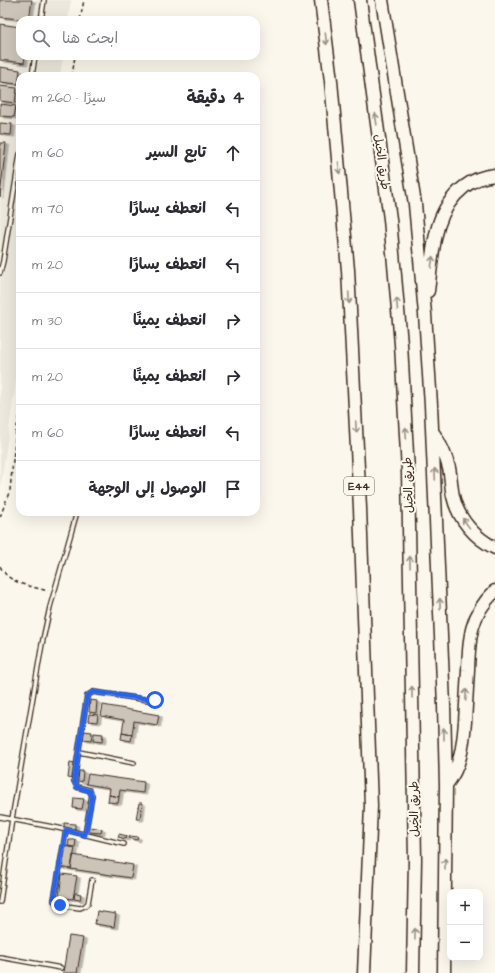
<!DOCTYPE html>
<html lang="ar">
<head>
<meta charset="utf-8">
<style>
  :root { --surface:#fff; --page:#f7f7f7; --text:#2b2b33; --muted:#7c7c81; --line:#e1e1e2 }
  body { margin:0; font-family:"Architects Daughter","Playpen Sans Arabic",sans-serif; background:var(--page); color:var(--text); direction:rtl }
  .controls { position:absolute; right:12px; bottom:12px; display:grid; overflow:hidden; border-radius:8px; box-shadow:0 4px 16px #0002 }
  .controls button { width:36px; height:36px; display:grid; place-items:center; padding:0; border:0; border-bottom:1px solid var(--line); background:var(--surface); color:var(--text); font:20px sans-serif }
  .stop { position:absolute; width:12px; height:12px; margin:-9px; border:3px solid #2563eb; border-radius:50%; background:#fff }
  .stop.end { background:#2563eb; border-color:#fff; box-shadow:0 1px 4px #0008 }
  .list { margin:0; padding:0; list-style:none }
  h2 { display:flex; justify-content:space-between; align-items:center; height:52px; margin:0; padding:0 16px; font-size:17px }
  h2 small { font-size:13px; font-weight:400; color:var(--muted) }
  .list li { display:grid; grid-template-columns:26px 1fr auto; gap:12px; align-items:center; box-sizing:border-box; height:56px; padding:0 16px; border-top:1px solid var(--line) }
  .list b { display:block; font-size:15px; white-space:nowrap }
  .list em { font-size:13px; font-style:normal; color:var(--muted) }
  .icon { flex:none; width:22px; height:22px; fill:none; stroke:currentColor; stroke-width:2; stroke-linecap:round; stroke-linejoin:round }
  .map { position:relative; flex:none; width:495px; height:973px; overflow:hidden; direction:ltr }
  .search { position:absolute; background:var(--surface); box-shadow:0 4px 16px #0002; left:16px; top:16px; width:244px; height:44px; display:flex; align-items:center; gap:10px; box-sizing:border-box; padding:0 14px; border-radius:12px; color:var(--muted); font-size:15px }
  .panel { position:absolute; background:var(--surface); box-shadow:0 4px 16px #0002; left:16px; top:72px; width:244px; height:444px; border-radius:12px; direction:rtl }
  .map>svg:first-child { display:block }
  .built { fill:#ede8dd }
  .building { fill:#ccc4b9; stroke:#3b2a1e; filter:url(#shadow) }
  .lines { fill:none; stroke-linecap:round; stroke-linejoin:round }
  .service-casing { stroke:#3b2a1e; stroke-width:6 }
  .motorway-casing { stroke:#3b2a1e; stroke-width:15 }
  .path { stroke:#3b2a1e; stroke-width:1.5; stroke-dasharray:4 3; stroke-linecap:butt }
  .service { stroke:#fbf7ec; stroke-width:3.5 }
  .motorway { stroke:#fbf7ec; stroke-width:12 }
  .oneway { stroke:#9b9085 }
  .route { stroke:#2563eb; stroke-width:5 }
  .labels { text-anchor:middle; stroke-width:4; stroke-linejoin:round; paint-order:stroke }
  .shield { fill:#fbf7ec; stroke:#75685c; stroke-width:1 }
  .shield-label { font-size:11px; font-weight:bold; fill:#3b2a1e }
  .street-label { font-size:12px; fill:#3b2a1e; stroke:#fbf7ec }
</style>
</head>
<body>
<div class="map">
<svg width="495" height="973" viewBox="0 0 495 973">
  <defs>
    <filter id="shadow"><feDropShadow dx="3.5" dy="2" stdDeviation="0" flood-color="#0004"/></filter>
  </defs>
  <rect width="100%" height="100%" fill="#fbf7ec"/>
  <filter id="ink" filterUnits="userSpaceOnUse"><feTurbulence type="fractalNoise" baseFrequency=".025" numOctaves="2"/><feDisplacementMap in="SourceGraphic" scale="8" xChannelSelector="R" yChannelSelector="G"/><feConvolveMatrix kernelMatrix="1 2 1 2 8 2 1 2 1" color-interpolation-filters="sRGB"/></filter>
  <g filter="url(#ink)">
    <path class="built" d="M0 0H71L68 20H20V56H63L60 76H20V353L0 491Z"/>
    <path class="building" d="M0 0H32L29 20 0 17Z
      M0 24 20 27V56H25L24 63 0 60Z
      M0 67 20 70 18 84 0 82Z
      M0 86 17 88 15 103 0 101Z
      M0 104 16 106 14 117 0 116Z
      M0 123 12 124 11 135 0 134Z
      M0 143H6L0 197Z
      M90 700 97 701 96 713 89 712Z
      M103 705 159 715 157 725 134 721 132 735 122 733 124 720 101 716Z
      M89 714 98 715 97 722 88 721Z
      M84 731 92 732 91 741 83 740Z
      M94 733 103 734 102 742 93 741Z
      M122 733 132 735 131 741 121 739Z
      M70 762 75 763 73 779 68 778Z
      M79 771H83L82 782 78 781Z
      M88 774 144 782 143 793 120 790 119 797 109 795 110 788 86 784Z
      M109 795 119 797 118 803 108 802Z
      M74 798 84 799 82 809 73 808Z
      M139 803H142L140 819H136Z
      M64 823 75 824V829L64 828Z
      M91 827 102 829 101 833 90 832Z
      M119 834 127 836 126 839 118 837Z
      M130 836 138 837 137 840 129 838Z
      M69 840H76L75 847 68 846Z
      M65 846 75 848 71 869 60 867Z
      M73 855 133 865 131 878 71 869Z
      M62 874 77 876 73 899 59 897Z
      M75 893 81 894 80 900 74 899Z
      M97 911 116 914 114 927 95 924Z
      M69 936 83 938 77 973H63Z"/>
    <g class="lines">
      <g class="service-casing">
        <path id="service" d="M41 20 44 0
          M32 76 35 56
          M0 273 3 261 20 154
          M79 752 134 763
          M0 817 58 828 124 844
          M66 830 54 901 60 905 80 908 85 906 88 903 92 880
          M85 835 92 795 89 790 77 787 74 781 87 696 93 692 155 701
          M0 902 12 819 42 644 50 607 77 512
          M0 957 61 968"/>
      </g>
      <g class="motorway-casing">
        <path id="motorway" d="M321 0 331 81 348 270 360 508 371 806 364 973
          M360 0 390 219 401 344 408 472 415 859 413 973
          M382 0 415 204 425 314 431 405 444 705 446 785 444 973
          M428 291C433 254 432 212 464 187 473 180 483 176 495 175
          M434 434C441 445 446 456 449 468 451 477 451 487 453 496 458 519 475 538 495 548
          M446 785C461 766 463 746 465 722 466 705 467 687 468 670 469 638 470 615 495 591"/>
      </g>
      <path class="path" d="M80 20 84 0
        M72 76 75 56
        M0 517 10 490 16 431 20 414
        M0 566C8 584 31 586 48 591"/>
      <use href="#service" class="service"/>
      <use href="#motorway" class="motorway"/>
    </g>
    <defs><path id="oneway-shaft" d="M-6 0H5M1.5-3L5.5 0L1.5 3" fill="none" stroke-width="1.6" stroke-linecap="round" stroke-linejoin="round"/></defs>
    <g class="oneway">
      <use href="#oneway-shaft" transform="translate(326 39) rotate(83)"/>
      <use href="#oneway-shaft" transform="translate(376 119) rotate(-98)"/>
      <use href="#oneway-shaft" transform="translate(339 168) rotate(85)"/>
      <use href="#oneway-shaft" transform="translate(432 262) rotate(-82)"/>
      <use href="#oneway-shaft" transform="translate(349 298) rotate(87)"/>
      <use href="#oneway-shaft" transform="translate(397 304) rotate(-95)"/>
      <use href="#oneway-shaft" transform="translate(356 427) rotate(87)"/>
      <use href="#oneway-shaft" transform="translate(406 433) rotate(-93)"/>
      <use href="#oneway-shaft" transform="translate(435 474) rotate(-93)"/>
      <use href="#oneway-shaft" transform="translate(466 523) rotate(-126)"/>
      <use href="#oneway-shaft" transform="translate(410 562) rotate(-91)"/>
      <use href="#oneway-shaft" transform="translate(440 604) rotate(-92)"/>
      <use href="#oneway-shaft" transform="translate(412 692) rotate(-91)"/>
      <use href="#oneway-shaft" transform="translate(466 695) rotate(-87)"/>
      <use href="#oneway-shaft" transform="translate(444 734) rotate(-90)"/>
      <use href="#oneway-shaft" transform="translate(445 864) rotate(-90)"/>
      <use href="#oneway-shaft" transform="translate(415 934) rotate(-90)"/>
    </g>
  </g>
  <g class="lines" filter="url(#ink)">
    <path class="route" d="M60 905 56 903 54 899 66 830 85 835 92 797 90 791 77 787 74 781 87 696 93 692 155 700"/>
  </g>
  <g class="labels">
    <rect class="shield" x="344" y="477" width="30" height="18" rx="3"/>
    <g class="shield-label">
      <text x="359" y="490">E44</text>
    </g>
    <g class="street-label">
      <text transform="translate(382 162) rotate(82)" y="4">طريق الخيل</text>
      <text transform="translate(408 485) rotate(-92)" y="4">طريق الخيل</text>
      <text transform="translate(414 809) rotate(-91)" y="4">طريق الخيل</text>
    </g>
  </g>
</svg>
<div class="controls">
<button>+</button>
<button>−</button>
</div>
<div class="stop" style="left:155px;top:700px"></div>
<div class="stop end" style="left:60px;top:905px"></div>
<div class="search"><svg class="icon" aria-label="search" viewBox="0 0 24 24"><circle cx="10" cy="10" r="6"/><path d="M15 15l6 6"/></svg>ابحث هنا</div>
<section class="panel">
<h2>4 دقيقة<small>سيرًا · 260 m</small></h2>
<ul class="list">
<li><svg class="icon" aria-label="ahead" viewBox="0 0 24 24"><path d="M12 20V5M6 11l6-6 6 6"/></svg><div><b>تابع السير</b></div><em>60 m</em></li>
<li><svg class="icon" aria-label="left" viewBox="0 0 24 24"><path d="M17 20v-9H6M10 6l-5 5 5 5"/></svg><div><b>انعطف يسارًا</b></div><em>70 m</em></li>
<li><svg class="icon" aria-label="left" viewBox="0 0 24 24"><path d="M17 20v-9H6M10 6l-5 5 5 5"/></svg><div><b>انعطف يسارًا</b></div><em>20 m</em></li>
<li><svg class="icon" aria-label="right" viewBox="0 0 24 24"><path d="M7 20v-9h11M14 6l5 5-5 5"/></svg><div><b>انعطف يمينًا</b></div><em>30 m</em></li>
<li><svg class="icon" aria-label="right" viewBox="0 0 24 24"><path d="M7 20v-9h11M14 6l5 5-5 5"/></svg><div><b>انعطف يمينًا</b></div><em>20 m</em></li>
<li><svg class="icon" aria-label="left" viewBox="0 0 24 24"><path d="M17 20v-9H6M10 6l-5 5 5 5"/></svg><div><b>انعطف يسارًا</b></div><em>60 m</em></li>
<li><svg class="icon" aria-label="arrive" viewBox="0 0 24 24"><path d="M6 21V4h12l-3 4 3 4H6"/></svg><div><b>الوصول إلى الوجهة</b></div></li>
</ul>
</section>
</div>
</body>
</html>
